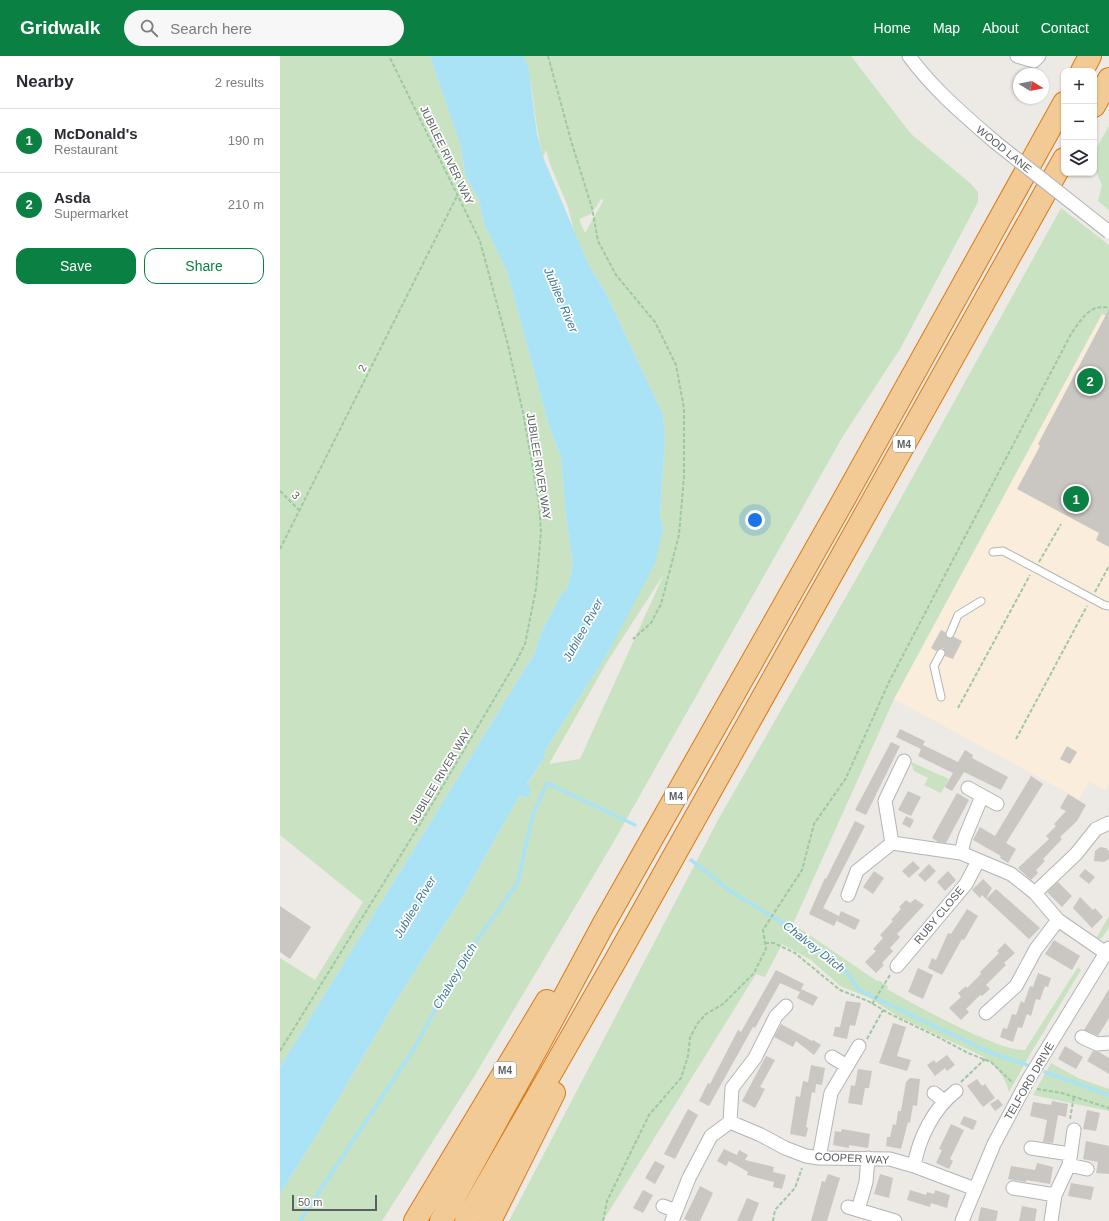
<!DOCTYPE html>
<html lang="en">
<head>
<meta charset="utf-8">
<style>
  :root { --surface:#fff; --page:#f7f7f7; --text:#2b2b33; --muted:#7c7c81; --line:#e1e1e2; --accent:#0b8043 }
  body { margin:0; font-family:Arial,sans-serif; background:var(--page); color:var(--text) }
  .controls { position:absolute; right:12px; top:12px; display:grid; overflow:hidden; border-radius:8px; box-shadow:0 1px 3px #0004 }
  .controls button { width:36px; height:36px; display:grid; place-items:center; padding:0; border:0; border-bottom:1px solid var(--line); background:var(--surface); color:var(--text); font:20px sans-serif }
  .compass { position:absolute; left:733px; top:12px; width:36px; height:36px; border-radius:50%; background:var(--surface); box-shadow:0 1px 3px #0004; rotate:100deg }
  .scale { position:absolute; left:12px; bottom:10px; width:85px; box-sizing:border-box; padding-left:4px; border:2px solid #5c6063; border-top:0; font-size:11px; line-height:14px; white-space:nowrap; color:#5c6063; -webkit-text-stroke:3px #fff; paint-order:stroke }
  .you { position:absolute; left:475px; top:464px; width:14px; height:14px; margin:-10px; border:3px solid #fff; border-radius:50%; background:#1a73e8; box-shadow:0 0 0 6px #1a73e833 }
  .badge { display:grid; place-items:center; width:26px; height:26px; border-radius:50%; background:var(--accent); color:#fff; font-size:13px; font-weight:700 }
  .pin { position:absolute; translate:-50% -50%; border:2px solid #fff; box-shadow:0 1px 4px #0006 }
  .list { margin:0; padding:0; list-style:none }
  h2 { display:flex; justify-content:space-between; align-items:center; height:52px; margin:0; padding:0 16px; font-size:17px }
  h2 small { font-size:13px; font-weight:400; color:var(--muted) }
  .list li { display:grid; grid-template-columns:26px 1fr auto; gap:12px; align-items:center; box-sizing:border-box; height:64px; padding:0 16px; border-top:1px solid var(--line) }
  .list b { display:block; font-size:15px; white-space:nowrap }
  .list p { margin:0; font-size:13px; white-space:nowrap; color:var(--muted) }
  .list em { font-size:13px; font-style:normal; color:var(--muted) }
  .actions { display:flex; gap:8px; padding:12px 16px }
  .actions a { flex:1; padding:9px 0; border:1px solid var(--accent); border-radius:12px; text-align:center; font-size:14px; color:var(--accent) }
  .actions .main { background:var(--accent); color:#fff }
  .icon { flex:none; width:22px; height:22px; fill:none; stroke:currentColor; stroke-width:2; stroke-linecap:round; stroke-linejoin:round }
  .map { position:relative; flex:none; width:829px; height:1165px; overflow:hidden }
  header { display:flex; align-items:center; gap:24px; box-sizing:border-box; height:56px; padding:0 20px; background:var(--accent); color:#fff }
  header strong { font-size:19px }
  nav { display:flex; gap:22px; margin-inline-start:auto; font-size:14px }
  .search { width:280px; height:36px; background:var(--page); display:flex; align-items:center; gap:10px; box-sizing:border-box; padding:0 14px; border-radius:22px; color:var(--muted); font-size:15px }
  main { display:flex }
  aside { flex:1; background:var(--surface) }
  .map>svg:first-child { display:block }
  .commercial { fill:#faeddb }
  .green { fill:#c8e2c2; fill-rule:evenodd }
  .water { fill:#aae3f6 }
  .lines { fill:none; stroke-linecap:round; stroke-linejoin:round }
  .stream { stroke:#aae3f6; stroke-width:3.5 }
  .building { fill:#cac6c2 }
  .lane-casing { stroke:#b1b5b7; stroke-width:9 }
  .street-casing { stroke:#b1b5b7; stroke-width:15 }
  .highway-casing { stroke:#da7a16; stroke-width:24 }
  .path { stroke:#a0c7a3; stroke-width:2; stroke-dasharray:4 2; stroke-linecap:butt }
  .lane { stroke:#fff; stroke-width:7 }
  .street { stroke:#fff; stroke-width:13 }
  .highway { stroke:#f2ca95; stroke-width:22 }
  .street-bridge-casing { stroke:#b1b5b7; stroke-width:15; stroke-linecap:butt }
  .street-bridge { stroke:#fff; stroke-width:13 }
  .labels { text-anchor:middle; stroke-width:3.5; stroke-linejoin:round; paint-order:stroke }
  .shield { fill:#fff; stroke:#8d9092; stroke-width:1 }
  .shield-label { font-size:10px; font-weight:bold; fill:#5c6063 }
  .street-label { font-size:11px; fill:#5c6063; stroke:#fff }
  .water-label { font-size:12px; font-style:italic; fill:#437a96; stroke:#fff }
</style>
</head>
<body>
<header>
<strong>Gridwalk</strong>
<div class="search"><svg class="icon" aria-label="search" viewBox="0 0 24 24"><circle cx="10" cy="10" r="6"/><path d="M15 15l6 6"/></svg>Search here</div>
<nav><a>Home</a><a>Map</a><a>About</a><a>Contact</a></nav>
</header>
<main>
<aside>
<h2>Nearby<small>2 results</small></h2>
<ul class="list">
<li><span class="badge">1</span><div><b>McDonald's</b><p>Restaurant</p></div><em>190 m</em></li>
<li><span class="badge">2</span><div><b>Asda</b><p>Supermarket</p></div><em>210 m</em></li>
</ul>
<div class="actions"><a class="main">Save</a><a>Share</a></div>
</aside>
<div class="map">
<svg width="829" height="1165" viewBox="0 0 829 1165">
  <rect width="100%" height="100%" fill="#ede9e4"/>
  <path class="commercial" d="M822 258 829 261V728L825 735 809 725 799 743 614 643Z"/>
  <path class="green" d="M0 0H150L181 91 185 119 199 144 204 168 227 215 268 367 281 402 286 461 293 508 287 533 281 538 260 579 254 598 0 1011V902L35 924 83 846 0 779Z
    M244 0H571L631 78 690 127 698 136V146L620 293 563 380 333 787 195 1019 102 1165H0V1138L44 1067 117 943 183 840 234 749 240 739 247 742V729L264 702 266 693 329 595 383 473 380 459 385 385 383 359 325 235 309 210 295 178 287 148 271 111 266 94 263 101C254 68 255 33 244 0ZM322 142 323 145 305 177 299 163 311 158ZM384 518 300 703 269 708 327 606Z
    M829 70V154L818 145 822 129C808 100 814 96 829 70Z
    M781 152 829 189V261L822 258 614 643 513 868 597 925 598 924 608 930 607 933C631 947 722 997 745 994L798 911 801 914 749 1000 729 1036C725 1020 716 1009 702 1000L617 960 590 942 560 930 531 904 502 888 485 921 476 918 323 1165H229L438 764 583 511Z
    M631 706 669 723 661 737 644 729 648 722 634 715Z
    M829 860V871L822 882 815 884Z
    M771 1007 798 1022 829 1033V1055L753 1039Z"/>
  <path class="water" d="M150 0H244L249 15 257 78 263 101 309 210 325 235 383 359 385 385 380 459 383 473 375 507 329 595 266 693 264 702 247 728 251 732 248 742 240 739 234 749 183 840 117 943 44 1067 0 1138V1011L254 598 260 579 281 538 287 533 293 508 286 461 281 402 268 367 227 215 204 168 199 144 185 119 181 91Z"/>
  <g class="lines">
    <path class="stream" d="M411 804 453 837 495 862 562 910 579 934 704 994 747 1009
      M765 1016 829 1039
      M20 1165 135 991 179 909 237 828 253 758 267 727 355 769"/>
  </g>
  <path class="building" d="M829 253V491L816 484 819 477 737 433 760 390 758 388Z
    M661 574 665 576 668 582 674 581 682 585 673 603 665 600V595L663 592 656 595 651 592Z
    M620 673 645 685 643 689 678 706 685 694 693 699 692 702 728 721 721 734 684 716 672 735 665 731 673 717 638 700 641 693 616 681Z
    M611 686 620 690 586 759 575 754Z
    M787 690 797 696 790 708 780 703Z
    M751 720 763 728 726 787 736 793 728 807 720 802 721 800 693 784 700 771 715 780Z
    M628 735 641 741 631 760 618 754Z
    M677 737 689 744 666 787 658 786 652 782Z
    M788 738 806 749 797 765 780 781 782 783 763 803 765 805 756 814 758 817 751 824 738 812 769 783 766 780 776 770 774 768 786 755 780 752Z
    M626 760 634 764 630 772 622 768Z
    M575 765 585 770 543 852 559 860 554 870 529 858 545 822 546 823Z
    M820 791 826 792 829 795V803L824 806 814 805 815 795Z
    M633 805 640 812 629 822 622 815Z
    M649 808 656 815 645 826 638 819Z
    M805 813 815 821 809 828 799 820Z
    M594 815 604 822 593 838 583 831Z
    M668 815 676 824 665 835 657 826Z
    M703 823 712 832 706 843 702 839 700 842 692 834Z
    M778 826 792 840 782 851 767 836Z
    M716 833 760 872 749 883 706 843Z
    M800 841 813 854 815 852 823 861 812 872 793 852Z
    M635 843 644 849 617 878 620 881 610 892 613 895 602 907 604 909 596 917 585 906 596 895 593 893 603 882 600 879 613 865 611 864 621 853 619 851 626 844 630 847Z
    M0 850 31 871 10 903 0 896Z
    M687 853 698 860 684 884 682 883 662 919 648 912 652 902 656 904 668 877 671 878Z
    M561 855 580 864 575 874 557 865Z
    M774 884 800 900 792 914 765 898Z
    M725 887 735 897 724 907 726 909 706 929 710 933 702 940 700 939 686 953 689 956 681 964 669 952 681 941 678 937 686 930 687 932 701 918 700 916 719 897 717 895Z
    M638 912 653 919 643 943 628 936Z
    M496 914 524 928 521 933 538 941 533 950 517 942 520 936 500 927 475 972 473 971 429 1050 419 1045 428 1027 430 1028 458 974 461 976Z
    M758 917 771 922 768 931 765 930 760 944 756 943 751 960 747 958 742 972 738 971 733 986 720 981 723 972 727 973 732 958 736 959 741 945 744 947 750 930 753 931Z
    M829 933V962L818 980 804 974Z
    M566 945 581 947 575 970 570 969 567 983 553 980 555 971H560Z
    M613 967 626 971 617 1000 631 1004 627 1015 599 1007Z
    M501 968 532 985 533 984 541 989 534 999 516 985 513 991 494 981Z
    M785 990 803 1001 796 1013 778 1003Z
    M813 995 819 996 829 1002V1018L807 1005Z
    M667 999 675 1009 667 1015 665 1012 655 1020 647 1009 654 1004 656 1007Z
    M486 1000 495 1004 480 1031 485 1033 475 1052 462 1045Z
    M531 1009 545 1012 542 1029 536 1028 535 1037 532 1036 526 1071 528 1072 526 1081 510 1078 516 1040 520 1041 523 1025 528 1026Z
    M578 1013 592 1015 589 1032H585L582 1049 568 1047 571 1029 575 1030Z
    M630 1022 640 1023 637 1050 633 1049 630 1067 628 1066 621 1093 606 1090 607 1081H610L613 1068 616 1069 618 1055H621L626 1026Z
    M697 1023 702 1030 705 1028 715 1042 703 1051 687 1030Z
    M718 1043 723 1049 715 1055 710 1048Z
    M772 1045 788 1048 786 1061 778 1059 773 1087 763 1086 767 1064 750 1060 753 1046 771 1049Z
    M408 1053 418 1059 395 1103 384 1098Z
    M807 1054 820 1057 816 1075 803 1073Z
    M684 1060 697 1065 693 1074 680 1068Z
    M671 1068 684 1074 670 1103 673 1105 669 1113 656 1107 662 1094 659 1093Z
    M562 1073 590 1078 588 1092 569 1089V1092L553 1089 555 1075 561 1076Z
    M806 1085 829 1090V1118L816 1117 818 1106 803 1103Z
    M444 1093 457 1099 459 1094 468 1099 465 1104 494 1111 493 1116 506 1119 502 1133 493 1131 494 1126 467 1119 468 1116 449 1105 446 1110 437 1105Z
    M375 1105 385 1110 375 1128 365 1122Z
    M757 1107 773 1111 770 1128 746 1124V1126L728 1123 731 1110 755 1114Z
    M548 1118 560 1122 547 1165H531L542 1125 545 1126Z
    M600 1118 613 1122 609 1142 594 1138Z
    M791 1127 814 1131 811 1144 788 1140Z
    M420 1130 433 1137 420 1165H409L404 1163Z
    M363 1134 373 1139 363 1157 353 1152Z
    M630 1134 646 1139 647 1136 654 1138 655 1134 670 1139 667 1152 651 1147 650 1151 627 1144Z
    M467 1142 479 1147 472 1165H457Z
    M742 1150 757 1153 755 1165H739Z
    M701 1151 718 1155 716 1165H698Z"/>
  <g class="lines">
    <g class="lane-casing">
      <path id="lane" d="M713 496 723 495 824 549 829 550
        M670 578 678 559 701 545
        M661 597 654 610 661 641"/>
    </g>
    <g class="street-casing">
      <path id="street" d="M629 0C653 33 684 59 715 86
        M737 0 754 5 759 0
        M688 732 717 748
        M612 787 681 797 731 818 755 837 778 864 826 897
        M681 797 685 781 702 740
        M755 837 796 798 816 773 829 767
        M568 839 577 815 612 787 605 745 624 705
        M617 910 686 828 698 805
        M706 957 736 930 756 893 778 864
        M802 981 817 988 829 987
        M552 1001 567 1010
        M654 1037 664 1045
        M450 1066 452 1032 475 1002 496 960 506 950
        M751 1092 790 1098
        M539 1102 551 1037 579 990
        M789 1109 807 1113
        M634 1110C639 1082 653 1053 676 1035
        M733 1132 775 1139
        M383 1150 396 1155
        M568 1151 615 1165
        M578 1154 586 1126 588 1102
        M392 1165 409 1122 431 1080 450 1066 481 1079 505 1092 526 1100 539 1102 610 1103 634 1110 695 1133
        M682 1165 714 1088 748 1024 829 892
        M771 1165 775 1139 789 1109 794 1074"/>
    </g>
    <g class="highway-casing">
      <path id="highway" d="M802 15 810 0
        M814 50 829 23
        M135 1165 267 945
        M161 1165 258 990 323 869 563 445 784 47
        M186 1165 334 907 784 103
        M210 1165 274 1037"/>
    </g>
    <path class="path" d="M268 0 292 88 312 152 318 185 336 219 375 266 396 309 404 352V420L399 479 381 548 371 567 353 583
      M0 435 20 455
      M0 493 178 138
      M759 506 781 468
      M815 536 829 510
      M678 652 750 519
      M736 683 807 550
      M485 887H494L515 897 560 934 588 945 612 959 658 981 688 997 711 1006 733 1027
      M592 948 610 919
      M587 983 603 954
      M0 995 148 755 236 606 245 588 256 533 261 476 259 447 243 357 228 289 200 185 109 0
      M681 1026 705 1003
      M757 1033 782 1037 829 1052
      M790 1063 794 1040
      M323 1165 327 1145 369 1059 401 1022 408 1000 410 982 417 968 426 958 443 948 474 917 486 893 483 874 522 814 534 768 566 722 609 626 791 278C801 264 810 247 829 252
      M493 1165 495 1154 515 1132 522 1112"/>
    <use href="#lane" class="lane"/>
    <use href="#street" class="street"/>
    <use href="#highway" class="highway"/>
    <g class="street-bridge-casing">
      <path id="street-bridge" d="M715 86 829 176"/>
    </g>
    <use href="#street-bridge" class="street-bridge"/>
  </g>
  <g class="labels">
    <g class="shield">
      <rect x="613" y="380" width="22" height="16" rx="3"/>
      <rect x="385" y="732" width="22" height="16" rx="3"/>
      <rect x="214" y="1006" width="22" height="16" rx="3"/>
    </g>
    <g class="shield-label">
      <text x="624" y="392">M4</text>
      <text x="396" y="744">M4</text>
      <text x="225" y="1018">M4</text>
    </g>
    <g class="street-label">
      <text transform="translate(724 93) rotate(39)" y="4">WOOD LANE</text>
      <text transform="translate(167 99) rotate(64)" y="4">JUBILEE RIVER WAY</text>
      <text transform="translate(82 312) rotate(-63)" y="4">2</text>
      <text transform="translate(259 410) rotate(81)" y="4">JUBILEE RIVER WAY</text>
      <text transform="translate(16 439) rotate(45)" y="4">3</text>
      <text transform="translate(160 720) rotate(-59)" y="4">JUBILEE RIVER WAY</text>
      <text transform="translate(659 859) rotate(-50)" y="4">RUBY CLOSE</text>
      <text transform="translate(749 1025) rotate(-60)" y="4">TELFORD DRIVE</text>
      <text transform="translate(572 1102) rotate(3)" y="4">COOPER WAY</text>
    </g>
    <g class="water-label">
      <text transform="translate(281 244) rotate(67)" y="4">Jubilee River</text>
      <text transform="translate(303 574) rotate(-61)" y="4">Jubilee River</text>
      <text transform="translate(135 851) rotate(-59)" y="4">Jubilee River</text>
      <text transform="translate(534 891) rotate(38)" y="4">Chalvey Ditch</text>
      <text transform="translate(175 920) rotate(-59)" y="4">Chalvey Ditch</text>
    </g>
  </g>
</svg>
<div class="controls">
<button>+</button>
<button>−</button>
<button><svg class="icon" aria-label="layers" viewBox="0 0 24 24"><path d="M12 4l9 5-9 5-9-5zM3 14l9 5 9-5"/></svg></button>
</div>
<svg class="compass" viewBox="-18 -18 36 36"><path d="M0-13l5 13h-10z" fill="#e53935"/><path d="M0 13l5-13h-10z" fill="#7c7c81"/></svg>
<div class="scale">50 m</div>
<div class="you"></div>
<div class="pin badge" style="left:796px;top:443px">1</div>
<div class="pin badge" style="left:810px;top:325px">2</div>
</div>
</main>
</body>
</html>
